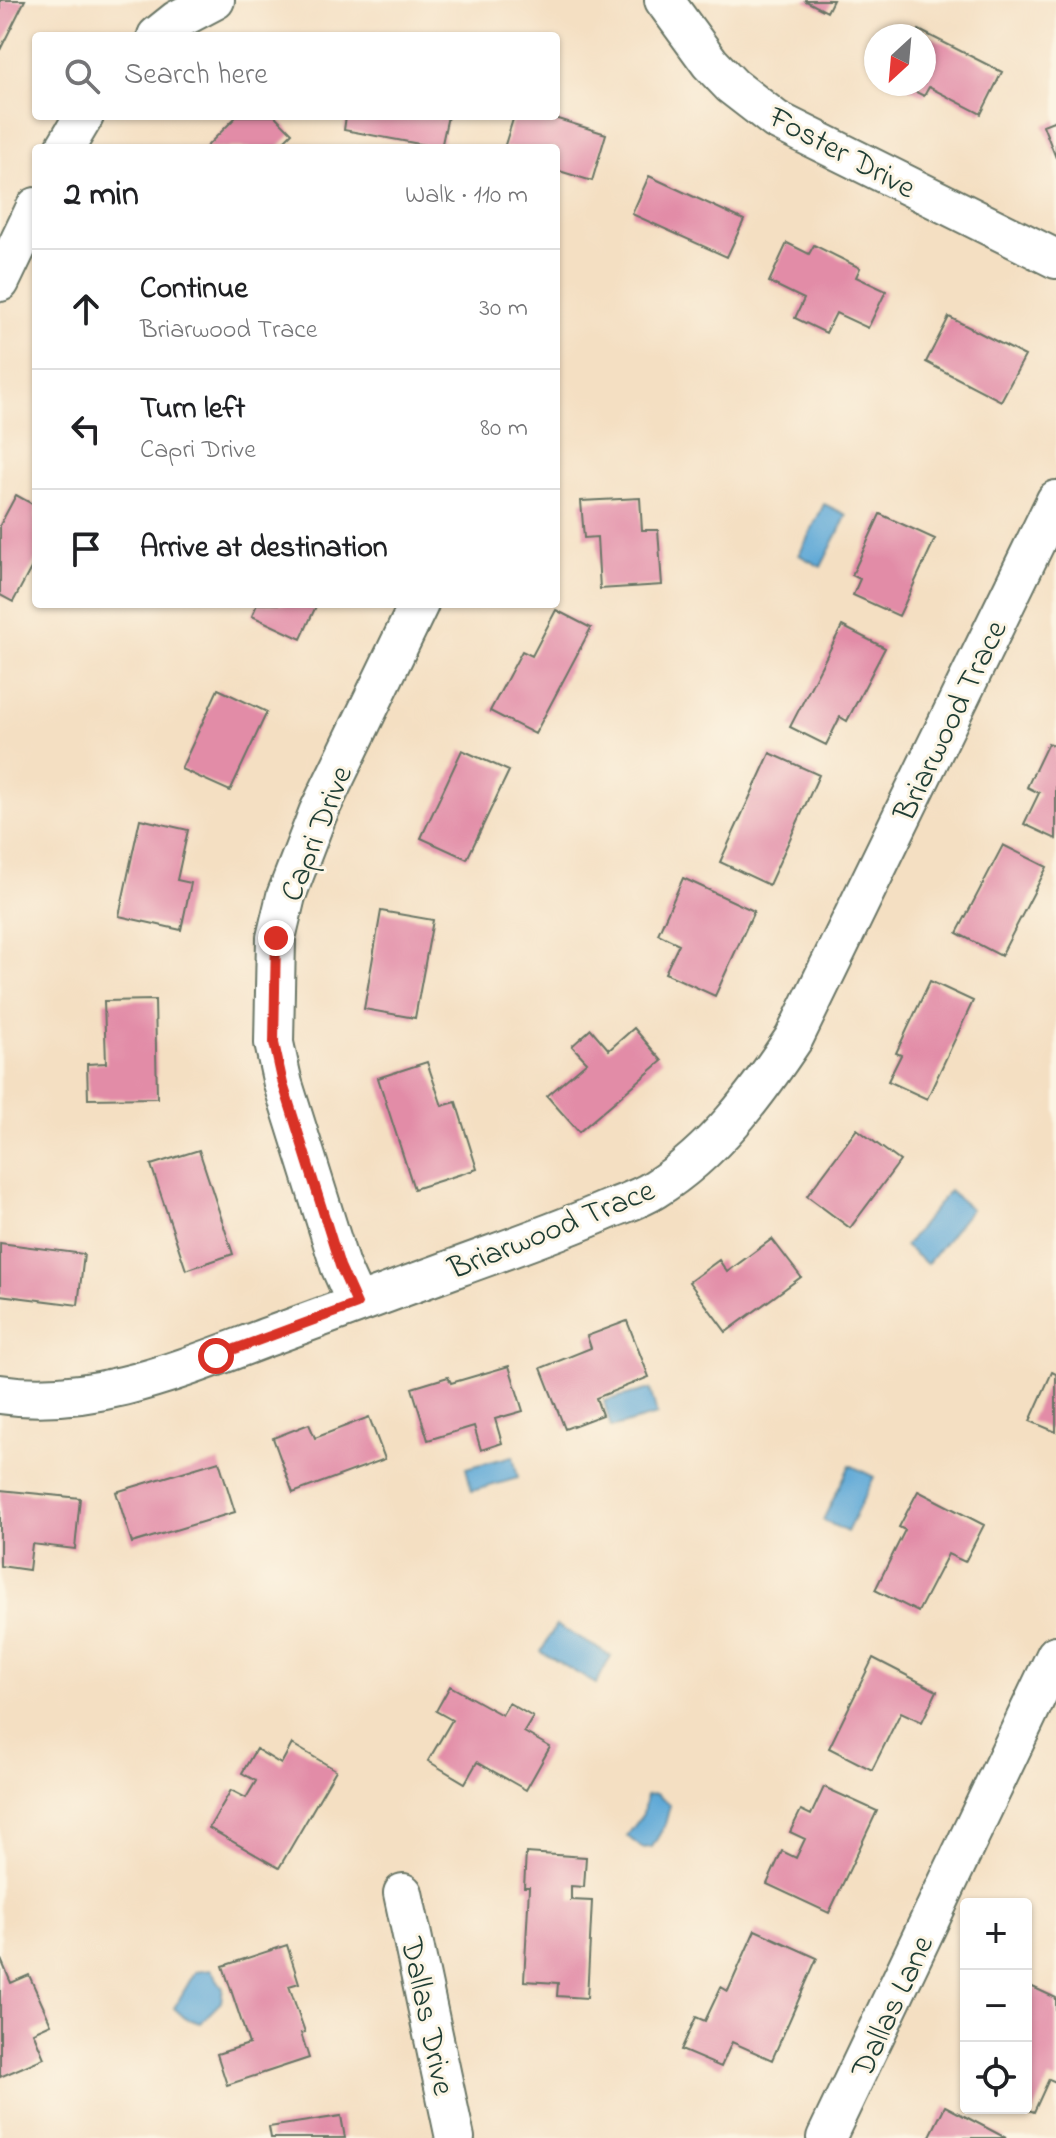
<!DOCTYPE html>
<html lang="en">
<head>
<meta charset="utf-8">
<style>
  :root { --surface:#fff; --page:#f6f6f6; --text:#202124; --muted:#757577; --line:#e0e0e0 }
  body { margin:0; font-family:"Indie Flower",sans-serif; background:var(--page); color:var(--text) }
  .controls { position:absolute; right:24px; bottom:24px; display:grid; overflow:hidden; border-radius:8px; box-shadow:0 2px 6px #0004 }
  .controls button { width:72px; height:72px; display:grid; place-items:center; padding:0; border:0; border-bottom:2px solid var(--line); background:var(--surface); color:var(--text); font:40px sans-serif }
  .compass { position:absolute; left:864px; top:24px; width:72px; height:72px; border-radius:50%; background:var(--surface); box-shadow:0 2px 6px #0004; rotate:206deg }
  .stop { position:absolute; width:24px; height:24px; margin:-18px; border:6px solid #d93025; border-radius:50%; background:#fff }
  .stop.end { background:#d93025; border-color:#fff; box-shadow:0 2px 8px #0008 }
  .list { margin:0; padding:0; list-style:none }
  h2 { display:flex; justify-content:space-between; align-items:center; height:104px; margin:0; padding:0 32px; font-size:34px }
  h2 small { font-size:26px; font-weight:400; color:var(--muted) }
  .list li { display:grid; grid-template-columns:52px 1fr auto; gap:24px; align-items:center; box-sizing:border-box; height:120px; padding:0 32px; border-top:2px solid var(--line) }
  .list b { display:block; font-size:30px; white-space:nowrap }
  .list p { margin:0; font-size:26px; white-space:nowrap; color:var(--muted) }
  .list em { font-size:26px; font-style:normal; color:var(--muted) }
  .icon { flex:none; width:44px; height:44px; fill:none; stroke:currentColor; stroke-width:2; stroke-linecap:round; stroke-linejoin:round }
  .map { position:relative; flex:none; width:1056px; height:2138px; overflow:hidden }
  .search { position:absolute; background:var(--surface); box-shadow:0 2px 6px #0004; left:32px; top:32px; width:528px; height:88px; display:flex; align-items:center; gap:20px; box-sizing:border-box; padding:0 28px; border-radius:8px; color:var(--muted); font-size:30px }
  .panel { position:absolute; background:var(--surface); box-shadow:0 2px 6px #0004; left:32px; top:144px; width:528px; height:464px; border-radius:8px }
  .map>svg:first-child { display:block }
  .water { fill:#5fa9d7; stroke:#3f7386; stroke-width:2 }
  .building { fill:#e28ca7 }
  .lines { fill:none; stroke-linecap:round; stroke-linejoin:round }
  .minor-casing { stroke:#6a7666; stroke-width:42 }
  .minor { stroke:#fff; stroke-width:38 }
  .route { stroke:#d93025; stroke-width:10 }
  .labels { text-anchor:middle; stroke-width:6; stroke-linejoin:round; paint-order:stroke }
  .street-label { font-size:32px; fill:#1f3d34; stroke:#fcf5e5 }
</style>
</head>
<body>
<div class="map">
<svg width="1056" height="2138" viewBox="0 0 1056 2138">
  <rect width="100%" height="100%" fill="#fcf5e5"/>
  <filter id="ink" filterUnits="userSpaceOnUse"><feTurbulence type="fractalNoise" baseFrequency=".0125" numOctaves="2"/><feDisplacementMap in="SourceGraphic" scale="16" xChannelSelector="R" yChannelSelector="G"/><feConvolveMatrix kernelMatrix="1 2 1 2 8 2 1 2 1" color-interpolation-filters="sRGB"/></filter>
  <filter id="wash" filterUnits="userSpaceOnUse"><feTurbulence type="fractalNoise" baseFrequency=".006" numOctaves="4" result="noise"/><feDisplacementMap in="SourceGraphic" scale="32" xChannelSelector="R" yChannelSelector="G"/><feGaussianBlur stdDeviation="1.8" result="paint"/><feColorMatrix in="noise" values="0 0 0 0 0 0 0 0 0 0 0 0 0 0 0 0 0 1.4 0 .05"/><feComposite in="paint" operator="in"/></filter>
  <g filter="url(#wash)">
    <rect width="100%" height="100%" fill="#f4dfc2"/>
    <path class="water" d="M824 504 847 515 821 567 799 555Z
      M949 1191 971 1209 927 1264 905 1246Z
      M650 1389 657 1415 611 1428 604 1401Z
      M513 1456 518 1478 472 1491 466 1468Z
      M850 1465 874 1477 847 1532 823 1520Z
      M556 1625 611 1656 596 1684 541 1652Z
      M656 1794 670 1805 665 1825 652 1847 642 1848 627 1836 643 1814 646 1795Z
      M211 1970 223 1988 221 2002 200 2023 185 2018 174 2008 195 1972Z"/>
    <g id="blocks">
      <path class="building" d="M0 0H25L0 50Z
        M804 0H833L827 12Z
        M919 30 1002 72 981 114 929 87 924 96 900 84H924V36H916Z
        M237 116H275L292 133 277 148H205Z
        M346 116H448L441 148 344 130Z
        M514 116H548L606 134 592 181 556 170V148H504Z
        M1056 120V158L1043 125Z
        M649 176 744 220 727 257 632 214Z
        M787 243 809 254 814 245 860 268 856 277 886 291 868 328 836 313 826 333 795 318 804 299 769 282Z
        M949 317 1025 356 1001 401 926 362Z
        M16 495 36 506V559L13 602 0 595V525Z
        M640 498 642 530H658L662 585 600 589 597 537 584 538 581 501Z
        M880 514 935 539 899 616 853 595 860 579 852 575Z
        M257 604H317L301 639 252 616Z
        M556 610 591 628 535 734 490 711 522 651 532 656Z
        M842 626 885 648 847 721 840 717 826 745 790 727Z
        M218 689 267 712 230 791 181 769Z
        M1048 743 1056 747V839L1024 824 1039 793 1027 787Z
        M462 750 509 771 467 859 421 838Z
        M770 753 819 775 769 885 720 862Z
        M140 819 188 830 177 880 191 883 181 930 119 916Z
        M1003 845 1047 867 1001 956 957 933Z
        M683 878 754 911 715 996 665 973 679 944 658 934Z
        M381 911 433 920 415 1018 364 1009Z
        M930 981 973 1001 927 1099 888 1081 901 1055 896 1053Z
        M155 1000 157 1098 88 1099 87 1064 106 1063 104 1001Z
        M634 1028 662 1061 579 1132 547 1096 587 1062 572 1046 591 1029 609 1050Z
        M427 1062 442 1106 456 1102 477 1169 414 1189 378 1078Z
        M857 1129 900 1161 850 1228 807 1196Z
        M199 1150 233 1254 186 1270 151 1165Z
        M772 1239 801 1277 726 1332 689 1282 719 1260 727 1272Z
        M0 1243 84 1254 78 1305 0 1295Z
        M627 1321 649 1377 596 1398 602 1415 565 1429 541 1368 591 1348 587 1336Z
        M509 1366 523 1411 495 1419 502 1443 481 1450 474 1426 428 1440 412 1388 448 1377 451 1383Z
        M1052 1372 1056 1374V1432L1030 1421Z
        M369 1417 385 1459 293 1493 273 1438 309 1424 315 1438Z
        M219 1461 235 1512 132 1543 116 1492Z
        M0 1490 80 1498 75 1549 32 1544 29 1570 0 1566Z
        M918 1491 984 1525 965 1562 948 1554 918 1612 875 1590 905 1530 899 1527Z
        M873 1658 937 1691 922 1722 901 1712 872 1770 829 1748Z
        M450 1686 502 1715 509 1703 533 1717 524 1732 550 1747 526 1790 477 1762 465 1783 428 1761 452 1720 436 1711Z
        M292 1744 336 1770 279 1868 209 1828 231 1790 246 1798 256 1781 242 1773 256 1749 281 1764Z
        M824 1787 877 1811 829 1913 767 1884 782 1851 796 1858 805 1839 790 1832 801 1810 811 1815Z
        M526 1853 586 1857 584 1887 571 1886V1900L592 1901 587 1998 557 1996 558 1983 524 1981 529 1887H524Z
        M755 1930 817 1958 772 2060 732 2042 721 2067 681 2050 696 2017 705 2021 721 1987 728 1991Z
        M287 1945 299 1983 289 1986 305 2032 301 2033 309 2058 227 2085 217 2054 249 2044 223 1966Z
        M0 1957 11 1983 29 1975 51 2024 33 2032 44 2058 0 2077Z
        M1026 1984 1056 1998V2082L1049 2079 1034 2112 1026 2109Z
        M945 2106 1006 2138H929Z
        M341 2116 345 2138H271L269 2127Z"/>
    </g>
  </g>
  <g filter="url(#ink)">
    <use href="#blocks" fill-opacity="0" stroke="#6a7666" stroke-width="2"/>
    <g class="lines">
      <g class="minor-casing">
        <path id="minor" d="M664 0 710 63 732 86 776 120 1056 259
          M157 36 177 20 215 0
          M65 148 84 116
          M0 282 36 207
          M357 1304 340 1266 283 1084 274 1043 276 938 286 896 318 813 419 604
          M0 1394C93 1408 184 1368 270 1336 333 1313 395 1290 458 1267 507 1249 557 1232 605 1211 622 1204 640 1199 655 1189 714 1152 756 1095 794 1038L1056 500
          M403 1893 455 2138
          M826 2138 1056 1655"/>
      </g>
      <use href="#minor" class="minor"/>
    </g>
  </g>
  <g class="lines" filter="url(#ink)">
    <path class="route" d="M216 1356 357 1304 340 1266 283 1084 274 1043 276 938"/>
  </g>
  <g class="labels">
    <g class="street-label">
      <text transform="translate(843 151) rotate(28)" y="11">Foster Drive</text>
      <text transform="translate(949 720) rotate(-64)" y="11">Briarwood Trace</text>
      <text transform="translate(315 833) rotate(-68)" y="11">Capri Drive</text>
      <text transform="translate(551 1228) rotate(-22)" y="11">Briarwood Trace</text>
      <text transform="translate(891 2006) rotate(-65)" y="11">Dallas Lane</text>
      <text transform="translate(429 2016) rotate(78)" y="11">Dallas Drive</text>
    </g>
  </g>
</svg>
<div class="controls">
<button>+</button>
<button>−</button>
<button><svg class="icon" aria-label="locate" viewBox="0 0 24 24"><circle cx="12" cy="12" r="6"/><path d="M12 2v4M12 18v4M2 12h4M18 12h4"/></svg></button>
</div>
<svg class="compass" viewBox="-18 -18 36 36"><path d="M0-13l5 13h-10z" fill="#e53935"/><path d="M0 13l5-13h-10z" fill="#757577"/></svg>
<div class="stop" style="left:216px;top:1356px"></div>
<div class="stop end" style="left:276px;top:938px"></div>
<div class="search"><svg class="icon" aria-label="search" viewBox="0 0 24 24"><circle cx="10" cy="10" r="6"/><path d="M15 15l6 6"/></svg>Search here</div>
<section class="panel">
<h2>2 min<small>Walk · 110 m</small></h2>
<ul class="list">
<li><svg class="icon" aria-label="ahead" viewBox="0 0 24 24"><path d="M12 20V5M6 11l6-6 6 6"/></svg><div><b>Continue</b><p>Briarwood Trace</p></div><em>30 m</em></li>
<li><svg class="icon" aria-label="left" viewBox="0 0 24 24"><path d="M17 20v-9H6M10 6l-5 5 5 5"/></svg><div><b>Turn left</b><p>Capri Drive</p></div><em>80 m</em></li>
<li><svg class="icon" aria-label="arrive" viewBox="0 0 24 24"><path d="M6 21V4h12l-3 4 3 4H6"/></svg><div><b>Arrive at destination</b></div></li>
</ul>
</section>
</div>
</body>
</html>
